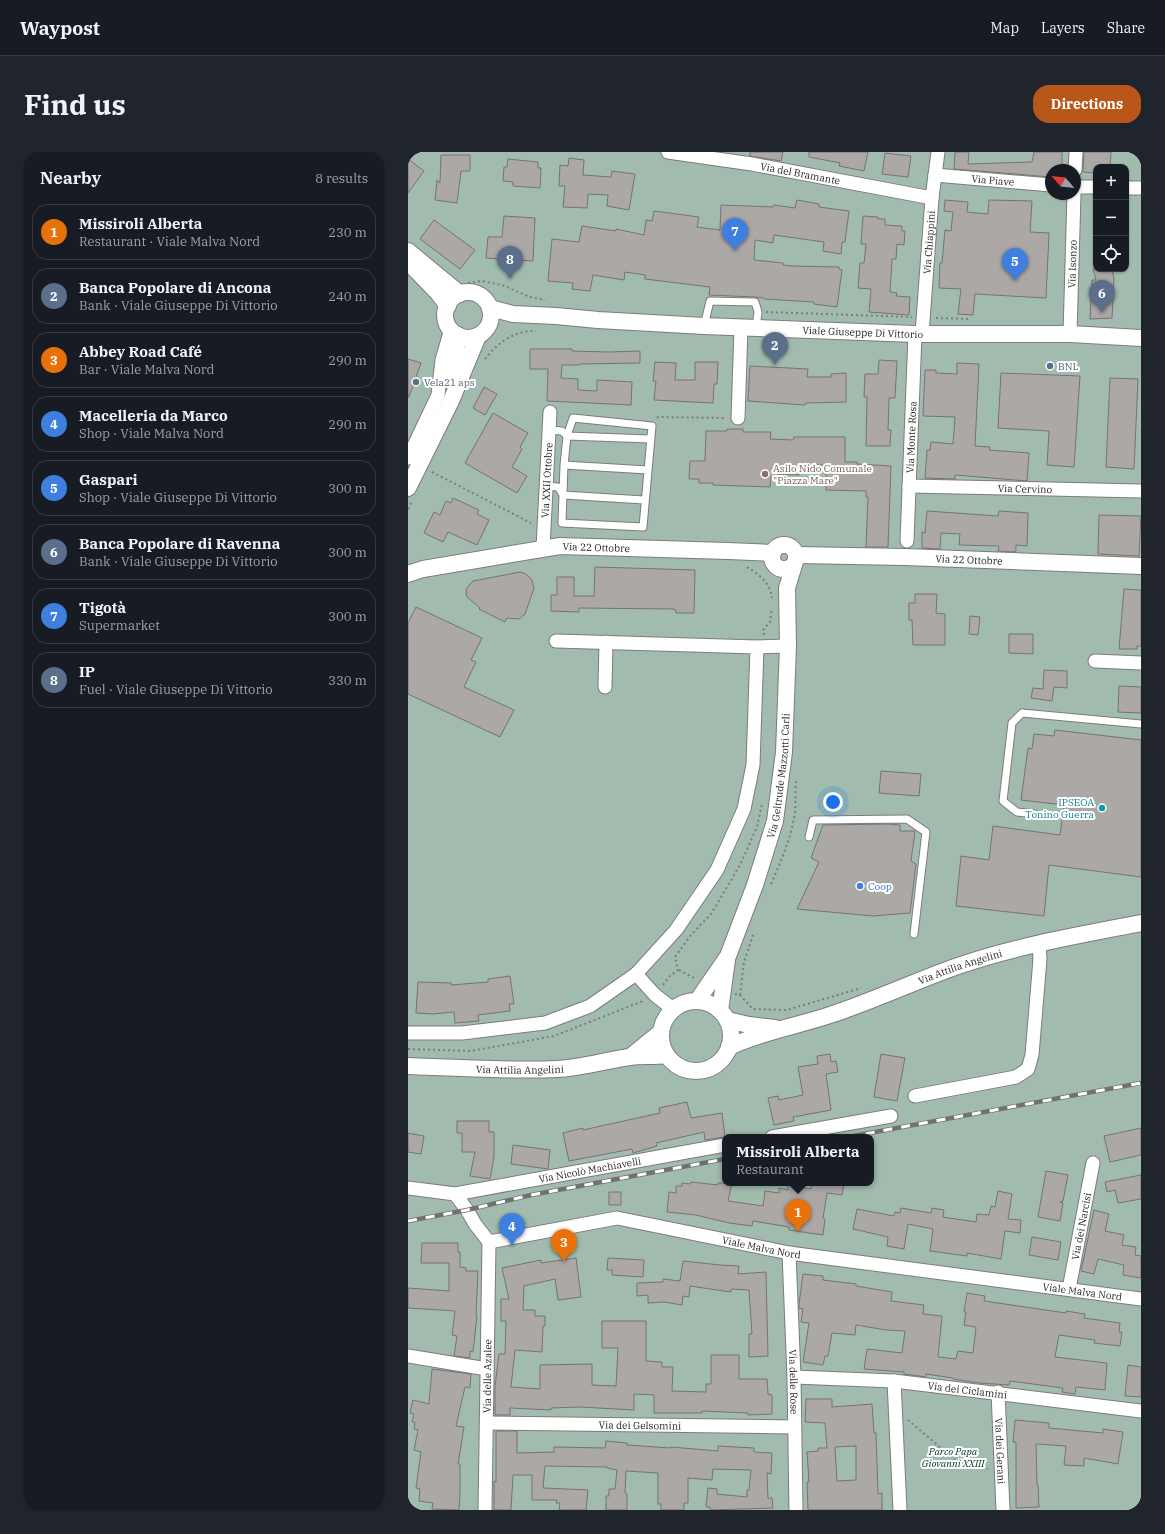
<!DOCTYPE html>
<html lang="en">
<head>
<meta charset="utf-8">
<style>
  :root { --surface:#171b24; --page:#20242c; --text:#f1f3f6; --muted:#9ea1a6; --line:#363941; --accent:#b9571b }
  body { margin:0; font-family:"IBM Plex Serif",serif; background:var(--page); color:var(--text) }
  .controls { position:absolute; right:12px; top:12px; display:grid; overflow:hidden; border-radius:8px; box-shadow:0 1px 3px #0004 }
  .controls button { width:36px; height:36px; display:grid; place-items:center; padding:0; border:0; border-bottom:1px solid var(--line); background:var(--surface); color:var(--text); font:20px sans-serif }
  .compass { position:absolute; left:637px; top:12px; width:36px; height:36px; border-radius:50%; background:var(--surface); box-shadow:0 1px 3px #0004; rotate:298deg }
  .you { position:absolute; left:425px; top:650px; width:14px; height:14px; margin:-10px; border:3px solid #fff; border-radius:50%; background:#1a73e8; box-shadow:0 0 0 6px #1a73e833 }
  .badge { display:grid; place-items:center; width:26px; height:26px; border-radius:50%; background:var(--accent); color:#fff; font-size:13px; font-weight:700 }
  .pin { position:absolute; translate:-50% -33px; filter:drop-shadow(0 1px 2px #0008) }
  .pin::after { content:''; position:absolute; top:21px; width:14px; height:12px; background:inherit; clip-path:polygon(0 0,100% 0,50% 100%) }
  .popup { position:absolute; left:314px; top:982px; width:152px; height:52px; box-sizing:border-box; display:grid; place-content:center; border-radius:8px; background:var(--surface); filter:drop-shadow(0 1px 3px #0005); font-size:13px; white-space:nowrap; color:var(--muted) }
  .popup b { font-size:15px; color:var(--text) }
  .popup::after { content:''; position:absolute; left:50%; top:100%; margin-left:-8px; border:8px solid transparent; border-top-color:var(--surface) }
  .list { margin:0; padding:0; list-style:none }
  h2 { display:flex; justify-content:space-between; align-items:center; height:52px; margin:0; padding:0 16px; font-size:17px }
  h2 small { font-size:13px; font-weight:400; color:var(--muted) }
  .list li { display:grid; grid-template-columns:26px 1fr auto; gap:12px; align-items:center; box-sizing:border-box; height:56px; margin:0 8px 8px; padding:0 8px; border:1px solid var(--line); border-radius:16px }
  .list b { display:block; font-size:15px; white-space:nowrap }
  .list p { margin:0; font-size:13px; white-space:nowrap; color:var(--muted) }
  .list em { font-size:13px; font-style:normal; color:var(--muted) }
  .icon { flex:none; width:22px; height:22px; fill:none; stroke:currentColor; stroke-width:2; stroke-linecap:round; stroke-linejoin:round }
  .map { position:relative; flex:none; width:733px; height:1358px; overflow:hidden; border-radius:16px }
  header { display:flex; align-items:center; gap:24px; box-sizing:border-box; height:56px; padding:0 20px; background:var(--surface); border-bottom:1px solid var(--line) }
  header strong { font-size:19px }
  nav { display:flex; gap:22px; margin-inline-start:auto; font-size:14px }
  .intro { display:flex; align-items:center; justify-content:space-between; box-sizing:border-box; height:96px; padding:0 24px }
  h1 { margin:0; font-size:28px }
  .button { padding:10px 18px; border-radius:16px; background:var(--accent); color:#fff; font-size:14px; font-weight:700 }
  main { display:flex; gap:24px; padding:0 24px }
  aside { flex:1; background:var(--surface); border-radius:16px; box-shadow:0 1px 3px #0004 }
  .map>svg:first-child { display:block }
  .green { fill:#a1bcae; fill-rule:evenodd }
  .building { fill:#aba8a6; stroke:#767371; fill-rule:evenodd }
  .lines { fill:none; stroke-linecap:round; stroke-linejoin:round }
  .service-casing { stroke:#7e7b7a; stroke-width:9 }
  .minor-casing { stroke:#7e7b7a; stroke-width:15 }
  .tertiary-casing { stroke:#7e7b7a; stroke-width:18 }
  .path { stroke:#7e7b7a; stroke-width:2; stroke-dasharray:2 3; stroke-linecap:butt }
  .service { stroke:#fff; stroke-width:7 }
  .minor { stroke:#fff; stroke-width:13 }
  .tertiary { stroke:#fff; stroke-width:16 }
  .rail-casing { stroke:#737170; stroke-width:4.5 }
  .rail { stroke:#fff; stroke-width:3; stroke-dasharray:9; stroke-linecap:butt }
  .service-dot { fill:#5c6f8a; stroke:#fff; stroke-width:1.5 }
  .education-dot { fill:#8d6e63; stroke:#fff; stroke-width:1.5 }
  .culture-dot { fill:#0f9aa8; stroke:#fff; stroke-width:1.5 }
  .shop-dot { fill:#3f7fe0; stroke:#fff; stroke-width:1.5 }
  .labels { text-anchor:middle; stroke-width:4; stroke-linejoin:round; paint-order:stroke }
  .street-label { font-size:10px; fill:#272525; stroke:#fff }
  .service-label { font-size:10px; fill:#4e5e75; stroke:#fff; text-anchor:start }
  .education-label { font-size:10px; fill:#785e54; stroke:#fff; text-anchor:start }
  .culture-label { font-size:10px; fill:#0d838f; stroke:#fff; text-anchor:end }
  .shop-label { font-size:10px; fill:#366cbe; stroke:#fff; text-anchor:start }
  .park-label { font-size:10px; font-style:italic; fill:#003320; stroke:#fff }
</style>
</head>
<body>
<header>
<strong>Waypost</strong>
<nav><a>Map</a><a>Layers</a><a>Share</a></nav>
</header>
<div class="intro"><h1>Find us</h1><a class="button">Directions</a></div>
<main>
<aside>
<h2>Nearby<small>8 results</small></h2>
<ul class="list">
<li><span class="badge" style="background:#e8710a">1</span><div><b>Missiroli Alberta</b><p>Restaurant · Viale Malva Nord</p></div><em>230 m</em></li>
<li><span class="badge" style="background:#5c6f8a">2</span><div><b>Banca Popolare di Ancona</b><p>Bank · Viale Giuseppe Di Vittorio</p></div><em>240 m</em></li>
<li><span class="badge" style="background:#e8710a">3</span><div><b>Abbey Road Café</b><p>Bar · Viale Malva Nord</p></div><em>290 m</em></li>
<li><span class="badge" style="background:#3f7fe0">4</span><div><b>Macelleria da Marco</b><p>Shop · Viale Malva Nord</p></div><em>290 m</em></li>
<li><span class="badge" style="background:#3f7fe0">5</span><div><b>Gaspari</b><p>Shop · Viale Giuseppe Di Vittorio</p></div><em>300 m</em></li>
<li><span class="badge" style="background:#5c6f8a">6</span><div><b>Banca Popolare di Ravenna</b><p>Bank · Viale Giuseppe Di Vittorio</p></div><em>300 m</em></li>
<li><span class="badge" style="background:#3f7fe0">7</span><div><b>Tigotà</b><p>Supermarket</p></div><em>300 m</em></li>
<li><span class="badge" style="background:#5c6f8a">8</span><div><b>IP</b><p>Fuel · Viale Giuseppe Di Vittorio</p></div><em>330 m</em></li>
</ul>
</aside>
<div class="map">
<svg width="733" height="1358" viewBox="0 0 733 1358">
  <rect width="100%" height="100%" fill="#e7e4e2"/>
  <path class="green" d="M0 0H733V1358H0ZM688 15H718V117H688ZM643 18H667V42H643ZM317 985H463V1031H317Z"/>
  <path class="building" d="M342 0H375L373 9 342 4Z
    M401 0H460L456 19 431 14 432 11 401 5Z
    M547 0H561L560 12 624 10 626 0H654V18H643V25L546 17Z
    M676 0H703L702 15H688V21L675 20Z
    M477 1 503 4 500 25 474 22Z
    M33 3H62V19H53L49 51 27 48 29 28 32 31Z
    M161 6 176 8 175 23 203 25 204 19 227 22 221 58 199 54 200 43 180 42 179 56 155 55 157 34H151L152 13 160 14Z
    M0 7 16 19 0 41Z
    M100 7 130 10V16H133L132 36 105 34V30L95 29 96 15H99Z
    M389 48 411 52V55L441 59 437 90H434L433 102 415 99 416 90 366 83 365 91 347 88 346 108 375 111V113L385 114 431 115V117L434 118 429 155 406 152V150L356 147V146L347 145 301 143 302 135 237 127V123L217 120 216 128 185 123 182 139 164 137 165 131 140 129 144 87 171 90 174 74 208 79V77L236 83 238 68 244 69 246 59 291 65 289 75 312 78 313 53 365 55 366 53 387 56Z
    M537 48 560 50 559 60 580 62 581 48 624 49 622 80 641 81 638 146 567 142 565 163 550 162 553 137 531 136 532 111H534L537 78 543 79 545 60 536 59Z
    M96 64 127 66 125 109 78 106 80 85H94Z
    M455 64 470 65V67H477V73L494 74V79H497L496 93 489 92 488 107H484L482 140 489 141 488 144 502 145 501 163 461 160 463 137 450 136 452 111H456L458 92H453Z
    M26 68 67 98 52 117 12 87Z
    M685 117H704L706 126 704 166 682 167 684 128H688Z
    M122 197H164V199L200 200 232 199V211L171 212V213H154L153 226 170 227V238L189 239V228L224 230 223 253 139 249 140 217H122Z
    M0 207 13 211 1 245H0Z
    M471 208 489 209 487 246H481L480 278H483L482 294H458L459 245H456L457 222H470Z
    M247 210 268 211 267 228H287V210H310L309 232H306L305 251 246 248 248 229H245Z
    M549 211 571 212 567 294 582 295 581 298 621 301 619 329 547 323V327L517 326 519 298H522L523 290 545 292 547 265 515 264 517 218H528V221L549 222Z
    M342 214 400 217 399 225H423V222L438 221V250L398 251 397 253 340 249Z
    M593 221 672 224 666 315 639 313 641 279 590 276Z
    M702 226 730 227 726 317 698 315Z
    M76 235 89 242 77 263 65 256Z
    M85 261 120 281 112 295 114 297 104 315 119 324 109 341 57 311Z
    M319 277H335V280H363L362 287 385 288 386 285H437V310H449V312L483 314 480 395H458L460 345H458V339L418 338V313H392L391 323 370 322V325H363L362 335 305 333V331H291V327H281L282 309H297L298 279H319Z
    M45 346 71 358 69 362 81 368 69 393 40 380 35 390 16 381 26 360 32 363 38 349 43 351Z
    M519 359 590 364 591 359 620 361 619 394 608 393V399L604 400 590 399 591 394 551 393 552 382 533 381 532 397 514 396V380L517 381Z
    M691 363 733 364 731 404 690 402Z
    M187 415 287 418 286 461H268V458L265 457 171 456V460L143 459V443H149V425H166V444H186Z
    M112 420 118 422 124 428 126 436 117 462 111 467 99 466 97 470 71 457 72 456 59 445 58 441 59 436 65 429Z
    M716 437 733 438V494H729V497H711Z
    M507 442H529L528 461 537 462V493H505L504 468H501V451H507Z
    M8 455 74 486 63 508 68 510 56 535 106 558 92 585 0 542V471Z
    M562 464 572 465 570 483 561 482Z
    M601 482H625V502L601 501Z
    M636 518 659 519V536L646 535 644 549 623 546 625 536 635 537Z
    M711 534 733 535V561L710 560Z
    M647 578 733 588V725L641 713 636 764 548 754 553 704 581 708 585 674 652 683 656 653 613 648 620 596 624 597 626 582 646 584Z
    M473 619 513 622 511 644 471 641Z
    M480 672 492 673V679H507L503 709 508 712 502 761 465 764 389 757 411 710 403 706 415 673Z
    M102 824 106 852H101L102 859 70 863 71 869 47 871 46 860 25 862 8 861 10 830 43 831V833L80 830V827Z
    M422 902 423 910 428 909 430 920 418 922 423 958 385 965 386 969 366 973 360 946 370 944 371 948 395 943 390 915 410 912 409 904Z
    M473 902 497 906 489 949 466 945Z
    M279 950 283 966 314 961 317 985 297 988 296 980 248 991 249 994 225 1001 224 997 161 1009 155 981 175 976V978L252 961 251 956Z
    M49 969H81V980H86V1005L82 1027 62 1024 67 1000H54V981H49Z
    M733 976V1003L702 1010 696 984Z
    M0 981 16 984 13 1002 0 1000Z
    M105 993 142 998 140 1017 103 1012Z
    M638 1019 660 1023 655 1049 652 1050 655 1051 652 1069 630 1065Z
    M733 1023V1047L710 1051 707 1038 699 1040 697 1030Z
    M283 1030 310 1033V1031H324L320 1049 355 1054 357 1039 371 1041V1036L380 1038V1033L403 1037 404 1031H436L434 1043 419 1041 415 1066 417 1067 415 1083 381 1078V1075L345 1069 344 1074 321 1071 288 1063 259 1060 261 1040 268 1041V1034H274V1031L282 1032Z
    M590 1039 604 1042 600 1067 613 1068 612 1081 597 1079 593 1107 559 1101V1104L522 1099 525 1077 500 1072 496 1097 479 1094 480 1085 445 1077 449 1057 486 1064 487 1060 492 1061 493 1056 523 1061 524 1056 536 1058 535 1065 568 1070 569 1062 581 1063 583 1054 587 1055Z
    M201 1040H213V1053H201Z
    M686 1058 701 1062 697 1079 716 1083 714 1093 728 1095 727 1103 733 1104V1126L715 1123 716 1113 690 1107 686 1122 673 1119Z
    M624 1085 653 1090 650 1108 621 1103Z
    M14 1091H50V1100H52V1115L58 1116V1119H70L68 1164H69L65 1200 62 1199V1206L46 1204 49 1184 44 1183 47 1159 0 1156V1136L41 1139V1111H13Z
    M168 1106 173 1145 150 1148 147 1127 116 1134 115 1158H127V1164H137V1174H135L134 1200 107 1198 103 1235 132 1237V1213L184 1212V1233L208 1234 210 1196H194V1169H238V1209L254 1210V1215H265L264 1239 298 1240V1232H303V1203H331V1227H359L360 1242 364 1243V1262L340 1263V1261L294 1259V1261H246V1243L226 1242V1258L172 1255 143 1256V1258L102 1256V1263H87V1234L91 1202H97L98 1169H93V1147H101L94 1116 133 1108V1111Z
    M200 1106 236 1108 235 1125 204 1123V1118H199Z
    M275 1109 312 1113 331 1114 330 1122 358 1120 360 1204 341 1205V1182H344L341 1138 323 1137V1140L282 1134 281 1145 275 1144 274 1153 256 1150 240 1151V1143L229 1144V1131L255 1130V1127L272 1129Z
    M395 1122 415 1124V1128L448 1132V1134L484 1140 483 1149 516 1153 515 1162 534 1164 530 1205 548 1207 550 1199 565 1201 568 1175 556 1173 558 1160H556L559 1141 577 1144 576 1149 658 1161V1159L677 1162 676 1166 712 1171 711 1180H714L712 1194 686 1191 687 1188 651 1183 647 1205 699 1211 697 1238 668 1235 667 1242 654 1240 655 1236 602 1229 601 1233 571 1231 545 1227V1226L518 1222V1225L496 1222V1220L456 1217 459 1197 494 1201 497 1179 478 1178 448 1173 447 1183 424 1181 420 1204H417L415 1213 395 1210 401 1171 393 1170 395 1157 391 1156V1152Z
    M720 1213 733 1215V1245L717 1244Z
    M24 1217 63 1222 62 1236 57 1235 48 1274 56 1275 50 1312H52V1342L51 1358 24 1357 25 1351 11 1349 12 1337 8 1336 13 1300 6 1298 10 1278 6 1277 7 1270H4L6 1262 2 1261 5 1248 21 1252Z
    M398 1247H424V1255L464 1252 466 1281H468L470 1342 474 1341V1358H400L399 1330H401L399 1300 410 1299V1296H419L417 1271 397 1270ZM448 1294V1328L429 1329 427 1295Z
    M607 1268 641 1271V1276L695 1281V1277L715 1280 710 1312 676 1306V1314L656 1313 658 1294 628 1292 629 1333H630L631 1355 608 1356V1290H605Z
    M88 1279H109V1301L146 1300V1295L197 1296 198 1289 219 1291V1293L263 1296V1295L310 1299V1294L346 1296V1300L364 1301 363 1322 359 1321 360 1346H364L365 1356 302 1358V1355H298L300 1336 309 1337V1342L339 1345V1338H341L343 1318 305 1317 304 1328 280 1326V1351H276V1358H253V1352H250V1321L218 1319 217 1341 219 1342V1358H198V1344H201V1337H207L209 1318 199 1316V1315L137 1314 135 1336 180 1338 178 1358H151L152 1351H148L149 1348H124V1323H105L103 1358H86V1329L88 1330Z"/>
  <g class="lines">
    <g class="service-casing">
      <path id="service" d="M296 174 302 149 347 150 350 160 348 176
        M165 266 244 274 235 375 154 371 156 313 159 284Z
        M141 278 154 279 159 284 242 287
        M156 313 240 318
        M137 334 150 335 155 343 236 348
        M627 662 609 660 595 649 604 571 614 561 733 572
        M401 685 405 668 499 667 518 680 506 782"/>
    </g>
    <g class="minor-casing">
      <g id="minor">
        <path id="s1" d="M260 0 344 12 524 46"/>
        <path d="M667 18 668 0"/>
        <path id="s2" d="M527 23 643 33"/>
        <path d="M667 35H688"/>
        <path d="M718 36H733"/>
        <path id="s3" d="M514 182 524 46 530 0"/>
        <path id="s4" d="M662 182 666 42"/>
        <path d="M330 266 333 176"/>
        <path d="M0 306 30 243 34 208 43 177"/>
        <path id="s5" d="M501 334 733 339"/>
        <path id="s6" d="M499 389 507 182"/>
        <path id="s7" d="M135 396 142 260"/>
        <path d="M349 495 380 494"/>
        <path d="M687 509 733 511"/>
        <path d="M197 535 198 490"/>
        <path d="M228 822 247 843 265 857"/>
        <path d="M0 881H54L137 871 182 854 228 822 268 778 309 718 336 657 345 613 349 495 148 489"/>
        <path d="M507 944 608 925 620 917 624 903 632 807 631 792"/>
        <path d="M364 985 483 964"/>
        <path id="s8" d="M0 1036 47 1042 59 1058 67 1072 81 1090 209 1066 381 1101 733 1147"/>
        <path id="s9" d="M47 1042 317 993"/>
        <path id="s10" d="M381 1101 386 1225 388 1358"/>
        <path id="s11" d="M661 1137 685 1011"/>
        <path d="M0 1204 79 1217"/>
        <path id="s12" d="M386 1225 486 1229 733 1259"/>
        <path d="M486 1229 492 1358"/>
        <path id="s13" d="M590 1240 595 1358"/>
        <path id="s14" d="M79 1271 386 1275"/>
        <path id="s15" d="M77 1358C79 1269 79 1179 81 1090"/>
      </g>
    </g>
    <g class="tertiary-casing">
      <g id="tertiary">
        <path d="M0 99 52 142"/>
        <path d="M0 110 30 141 40 154"/>
        <circle cx="60" cy="163" r="23"/>
        <path id="s16" d="M82 156 105 162 148 164 190 168 296 174 507 182H662L733 186"/>
        <path d="M45 229 50 183"/>
        <path d="M0 336 43 249 70 184"/>
        <circle cx="376" cy="405" r="12"/>
        <path id="s17" d="M389 403 497 405 733 414"/>
        <path id="s18" d="M0 422 15 417 152 394 320 399 365 401"/>
        <path id="s19" d="M289 849 320 804 347 733 367 669 376 600 380 494 379 436 386 413"/>
        <circle cx="288" cy="884" r="35"/>
        <path d="M312 859 319 808"/>
        <path d="M319 868 341 873 367 876"/>
        <path id="s20" d="M321 895C353 880 389 874 422 863 465 849 505 830 547 815 607 794 671 783 733 771"/>
        <path d="M222 905 253 880"/>
        <path id="s21" d="M0 914C50 916 100 919 149 917 174 916 198 908 222 905 233 903 246 905 258 903"/>
      </g>
    </g>
    <path class="path" d="M60 131 74 129 94 133 122 145 137 148
      M358 160 504 165
      M29 163 31 173
      M528 166 562 167
      M77 207C89 191 107 178 128 179
      M249 266 250 265 318 266
      M24 320 123 371
      M0 357 4 349
      M339 415C351 422 362 431 364 446
      M356 483 355 478 362 470 364 456
      M363 732C373 709 383 686 387 661 388 650 387 639 388 629
      M271 818 288 827
      M255 833 262 824 270 818 267 805 283 783 303 762 332 713 349 675 354 652
      M327 842 332 843 345 857 379 858 453 836
      M332 843 336 810 346 780
      M0 897 63 899 146 884 235 849
      M500 1268 547 1308 580 1317"/>
    <use href="#service" class="service"/>
    <use href="#minor" class="minor"/>
    <use href="#tertiary" class="tertiary"/>
    <g class="rail-casing">
      <path id="rail" d="M440 985 733 931
        M0 1069 59 1058 123 1043 317 1007"/>
    </g>
    <use href="#rail" class="rail"/>
  </g>
  <g class="service-dot">
    <circle cx="642" cy="214" r="4"/>
    <circle cx="8" cy="230" r="4"/>
  </g>
  <circle class="education-dot" cx="357" cy="322" r="4"/>
  <circle class="culture-dot" cx="694" cy="656" r="4"/>
  <circle class="shop-dot" cx="452" cy="734" r="4"/>
  <g class="labels">
    <g class="street-label">
      <text dy="4" stroke="none"><textPath href="#s1" startOffset="134">Via del Bramante</textPath></text>
      <text dy="4" stroke="none"><textPath href="#s2" startOffset="58">Via Piave</textPath></text>
      <text dy="4" stroke="none"><textPath href="#s3" startOffset="92">Via Chiappini</textPath></text>
      <text dy="4" stroke="none"><textPath href="#s4" startOffset="70">Via Isonzo</textPath></text>
      <text dy="4" stroke="none"><textPath href="#s16" startOffset="374">Viale Giuseppe Di Vittorio</textPath></text>
      <text dy="4" stroke="none"><textPath href="#s6" startOffset="104">Via Monte Rosa</textPath></text>
      <text dy="4" stroke="none"><textPath href="#s7" startOffset="68">Via XXII Ottobre</textPath></text>
      <text dy="4" stroke="none"><textPath href="#s5" startOffset="116">Via Cervino</textPath></text>
      <text dy="4" stroke="none"><textPath href="#s18" startOffset="191">Via 22 Ottobre</textPath></text>
      <text dy="4" stroke="none"><textPath href="#s17" startOffset="172">Via 22 Ottobre</textPath></text>
      <text dy="4" stroke="none"><textPath href="#s19" startOffset="243">Via Geltrude Mazzotti Carli</textPath></text>
      <text dy="4" stroke="none"><textPath href="#s20" startOffset="245">Via Attilia Angelini</textPath></text>
      <text dy="4" stroke="none"><textPath href="#s21" startOffset="112">Via Attilia Angelini</textPath></text>
      <text dy="4" stroke="none"><textPath href="#s9" startOffset="137">Via Nicolò Machiavelli</textPath></text>
      <text dy="4" stroke="none"><textPath href="#s11" startOffset="64">Via dei Narcisi</textPath></text>
      <text dy="4" stroke="none"><textPath href="#s8" startOffset="384">Viale Malva Nord</textPath></text>
      <text dy="4" stroke="none"><textPath href="#s8" startOffset="708">Viale Malva Nord</textPath></text>
      <text dy="4" stroke="none"><textPath href="#s15" startOffset="134">Via delle Azalee</textPath></text>
      <text dy="4" stroke="none"><textPath href="#s10" startOffset="129">Via delle Rose</textPath></text>
      <text dy="4" stroke="none"><textPath href="#s12" startOffset="174">Via dei Ciclamini</textPath></text>
      <text dy="4" stroke="none"><textPath href="#s14" startOffset="153">Via dei Gelsomini</textPath></text>
      <text dy="4" stroke="none"><textPath href="#s13" startOffset="59">Via dei Gerani</textPath></text>
    </g>
    <g class="service-label">
      <text x="650" y="218">BNL</text>
      <text x="16" y="234">Vela21 aps</text>
    </g>
    <g class="education-label">
      <text x="365" y="320">Asilo Nido Comunale<tspan x="365" dy="12">"Piazza Mare"</tspan></text>
    </g>
    <g class="culture-label">
      <text x="686" y="654">IPSEOA<tspan x="686" dy="12">Tonino Guerra</tspan></text>
    </g>
    <g class="shop-label">
      <text x="460" y="738">Coop</text>
    </g>
    <g class="park-label">
      <text x="545" y="1303">Parco Papa<tspan x="545" dy="12">Giovanni XXIII</tspan></text>
    </g>
  </g>
</svg>
<div class="controls">
<button>+</button>
<button>−</button>
<button><svg class="icon" aria-label="locate" viewBox="0 0 24 24"><circle cx="12" cy="12" r="6"/><path d="M12 2v4M12 18v4M2 12h4M18 12h4"/></svg></button>
</div>
<svg class="compass" viewBox="-18 -18 36 36"><path d="M0-13l5 13h-10z" fill="#e53935"/><path d="M0 13l5-13h-10z" fill="#9ea1a6"/></svg>
<div class="you"></div>
<div class="pin badge" style="left:390px;top:1080px;background:#e8710a">1</div>
<div class="popup"><b>Missiroli Alberta</b>Restaurant</div>
<div class="pin badge" style="left:367px;top:213px;background:#5c6f8a">2</div>
<div class="pin badge" style="left:156px;top:1110px;background:#e8710a">3</div>
<div class="pin badge" style="left:104px;top:1094px;background:#3f7fe0">4</div>
<div class="pin badge" style="left:607px;top:129px;background:#3f7fe0">5</div>
<div class="pin badge" style="left:694px;top:161px;background:#5c6f8a">6</div>
<div class="pin badge" style="left:327px;top:99px;background:#3f7fe0">7</div>
<div class="pin badge" style="left:102px;top:127px;background:#5c6f8a">8</div>
</div>
</main>
</body>
</html>
